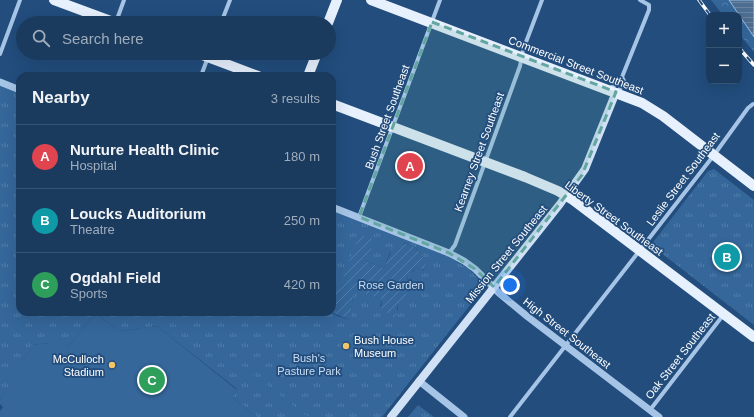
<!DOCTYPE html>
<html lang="en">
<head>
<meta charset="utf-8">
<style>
  :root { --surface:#1a3a5e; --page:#274567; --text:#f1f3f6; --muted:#9fadbc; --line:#385473; --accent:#d6ab8b }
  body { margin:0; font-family:Arial,sans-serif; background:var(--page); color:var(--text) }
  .controls { position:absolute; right:12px; top:12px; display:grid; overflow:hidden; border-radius:8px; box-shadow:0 4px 16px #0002 }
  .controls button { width:36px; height:36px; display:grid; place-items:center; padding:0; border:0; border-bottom:1px solid var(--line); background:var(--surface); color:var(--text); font:20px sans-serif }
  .you { position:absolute; left:510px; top:285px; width:14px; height:14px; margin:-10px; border:3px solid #fff; border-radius:50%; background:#1a73e8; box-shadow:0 0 0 6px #1a73e833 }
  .badge { display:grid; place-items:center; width:26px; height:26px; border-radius:50%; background:var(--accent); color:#fff; font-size:13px; font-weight:700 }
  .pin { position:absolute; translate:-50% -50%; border:2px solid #fff; box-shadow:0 1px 4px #0006 }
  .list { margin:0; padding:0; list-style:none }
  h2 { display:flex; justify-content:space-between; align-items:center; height:52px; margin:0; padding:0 16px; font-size:17px }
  h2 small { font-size:13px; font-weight:400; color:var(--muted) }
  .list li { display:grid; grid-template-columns:26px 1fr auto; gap:12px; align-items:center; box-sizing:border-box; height:64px; padding:0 16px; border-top:1px solid var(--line) }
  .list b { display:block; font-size:15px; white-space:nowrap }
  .list p { margin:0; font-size:13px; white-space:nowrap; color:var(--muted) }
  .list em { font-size:13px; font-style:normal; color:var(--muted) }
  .icon { flex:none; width:22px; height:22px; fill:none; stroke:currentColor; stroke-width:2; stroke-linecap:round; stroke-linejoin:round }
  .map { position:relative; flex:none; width:754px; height:417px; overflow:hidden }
  .search { position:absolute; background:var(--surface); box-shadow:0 4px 16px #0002; left:16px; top:16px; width:320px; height:44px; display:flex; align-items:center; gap:10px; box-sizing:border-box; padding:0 14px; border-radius:22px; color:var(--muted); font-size:15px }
  .panel { position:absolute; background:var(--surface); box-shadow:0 4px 16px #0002; left:16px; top:72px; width:320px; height:244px; border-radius:12px }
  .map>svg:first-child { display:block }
  .forest { fill:url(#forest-crowns) }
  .park { fill:url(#park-tufts) }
  .garden { fill:url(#garden-furrows) }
  .pitch { fill:#35679b }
  .water { fill:url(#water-rules); stroke:#9ac0e7 }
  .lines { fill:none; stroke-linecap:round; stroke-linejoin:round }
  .minor { stroke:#a6c5e6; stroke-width:4 }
  .tertiary { stroke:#a6c5e6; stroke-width:7 }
  .secondary { stroke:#d0e1f5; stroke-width:8 }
  .primary { stroke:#e7f0fd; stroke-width:10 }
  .rail-casing { stroke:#fff; stroke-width:3.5 }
  .rail { stroke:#224d7d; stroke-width:2; stroke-dasharray:6; stroke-linecap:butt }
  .marked { fill:#63a6a1; fill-opacity:0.2; stroke:#63a6a1; stroke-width:3; stroke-dasharray:8 5; stroke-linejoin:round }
  .poi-dot { fill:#f2c568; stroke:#224d7d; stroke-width:1.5 }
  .labels { text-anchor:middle; stroke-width:3.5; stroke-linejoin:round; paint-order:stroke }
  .street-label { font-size:11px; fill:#fff; stroke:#224d7d }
  .park-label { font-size:11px; fill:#c9def5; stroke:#224d7d }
  .poi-label { font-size:11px; fill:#fff; stroke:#224d7d; text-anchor:start }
</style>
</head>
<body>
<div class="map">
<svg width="754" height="417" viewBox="0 0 754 417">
  <defs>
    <pattern id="forest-crowns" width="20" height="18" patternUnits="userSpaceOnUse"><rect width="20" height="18" fill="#35679b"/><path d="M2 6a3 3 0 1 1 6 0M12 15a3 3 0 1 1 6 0" fill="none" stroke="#537eaa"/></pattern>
    <pattern id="park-tufts" width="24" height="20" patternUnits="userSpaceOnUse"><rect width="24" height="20" fill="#35679b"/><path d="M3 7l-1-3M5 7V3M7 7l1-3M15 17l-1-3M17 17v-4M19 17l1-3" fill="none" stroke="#537eaa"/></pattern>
    <pattern id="garden-furrows" width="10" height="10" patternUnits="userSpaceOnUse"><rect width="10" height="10" fill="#35679b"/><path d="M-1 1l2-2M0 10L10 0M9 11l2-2" fill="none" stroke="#537eaa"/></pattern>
    <pattern id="water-rules" width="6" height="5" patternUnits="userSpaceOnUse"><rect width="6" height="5" fill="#4e6e91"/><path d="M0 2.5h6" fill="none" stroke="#6984a2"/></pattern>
  </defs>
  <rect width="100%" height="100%" fill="#224d7d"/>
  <path class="forest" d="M711 0H729L754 37V52L739 34V15H723Z"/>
  <path class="park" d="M0 85 20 93V312H329L337 316 350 320 354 288 382 300 380 306 398 310 397 303C407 296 409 287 407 275L413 272 415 267 424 271C425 255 420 247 404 243L390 252 384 268 366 261 343 276 345 277 332 292V210L448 256 469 269 485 286 382 417H257L232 397 237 389 157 326 119 331 95 313 68 347 50 343 31 345V349L7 380 13 384 0 400Z
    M714 169 754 200V325L651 245 708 171Z
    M418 405 434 417H408Z"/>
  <path class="garden" d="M360 234 375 240 366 261 384 268 390 254 391 249C404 234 430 253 425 271L415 267 411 274 407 276C409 286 408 299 397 304V313L394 317H392L381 308 382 300 354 289 350 320 330 312H332V292L344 277 343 276Z"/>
  <path class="pitch" d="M159 312H173L308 417H294Z
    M95 313 119 331 157 326 237 390 232 397 257 417H0V411L3 407 0 404V400L12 384 6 380 31 349V345L50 343 55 337 68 347Z"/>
  <path class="water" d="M729 0H754V37Z"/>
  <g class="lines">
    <path class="minor" d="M116 22 124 0
      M221 23 230 0
      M0 54 20 0
      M201 76 208 57
      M610 88 614 86 622 77 649 10V5L640 0
      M616 92 620 89 624 81 622 77
      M359 217 440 0
      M449 253 455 245 520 66 523 50 542 0
      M650 410 724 314
      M510 417 714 155 748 108 753 104"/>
    <path class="tertiary" d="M0 82 20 90
      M332 207 449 253 464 261 475 269 499 293 528 317 659 417
      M419 381 464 417"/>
    <path class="secondary" d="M391 417 560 204 585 169 616 92"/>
    <path class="primary" d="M54 0 116 23
      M371 0 642 103 663 116 754 186
      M328 23 337 0
      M197 53 258 76
      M308 76 317 53
      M332 104 525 177 558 191 573 200 754 337"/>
    <g class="rail-casing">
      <path id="rail" d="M699 0 710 15
        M739 48 754 65"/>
    </g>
    <use href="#rail" class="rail"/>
  </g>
  <path class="marked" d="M432 22 616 92 582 175 494 287 475 269 449 253 359 217Z"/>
  <g class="poi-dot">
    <circle cx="346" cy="346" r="4"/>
    <circle cx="112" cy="365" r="4"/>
  </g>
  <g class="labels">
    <g class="street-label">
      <text transform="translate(576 65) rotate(21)" y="4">Commercial Street Southeast</text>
      <text transform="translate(387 117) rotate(-70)" y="4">Bush Street Southeast</text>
      <text transform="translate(479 152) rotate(-70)" y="4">Kearney Street Southeast</text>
      <text transform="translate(683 179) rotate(-53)" y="4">Leslie Street Southeast</text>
      <text transform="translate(614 218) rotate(36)" y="4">Liberty Street Southeast</text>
      <text transform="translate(506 254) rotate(-51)" y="4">Mission Street Southeast</text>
      <text transform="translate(567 333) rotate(38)" y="4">High Street Southeast</text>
      <text transform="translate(680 356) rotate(-52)" y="4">Oak Street Southeast</text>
    </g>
    <g class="park-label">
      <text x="391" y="289">Rose Garden</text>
      <text x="309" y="362">Bush's<tspan x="309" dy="13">Pasture Park</tspan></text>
    </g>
    <g class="poi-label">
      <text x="354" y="344">Bush House<tspan x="354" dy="13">Museum</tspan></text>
      <text x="104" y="363" text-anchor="end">McCulloch<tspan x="104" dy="13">Stadium</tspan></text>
    </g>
  </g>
</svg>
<div class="controls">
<button>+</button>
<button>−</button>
</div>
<div class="you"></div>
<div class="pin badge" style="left:410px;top:166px;background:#e0444e">A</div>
<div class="pin badge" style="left:727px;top:257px;background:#0f9aa8">B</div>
<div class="pin badge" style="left:152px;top:380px;background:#2e9e5b">C</div>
<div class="search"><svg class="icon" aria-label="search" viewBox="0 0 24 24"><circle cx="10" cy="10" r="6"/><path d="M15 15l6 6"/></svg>Search here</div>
<section class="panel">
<h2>Nearby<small>3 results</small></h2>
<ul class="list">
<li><span class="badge" style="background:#e0444e">A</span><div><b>Nurture Health Clinic</b><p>Hospital</p></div><em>180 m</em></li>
<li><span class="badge" style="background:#0f9aa8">B</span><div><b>Loucks Auditorium</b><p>Theatre</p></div><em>250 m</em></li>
<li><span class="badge" style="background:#2e9e5b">C</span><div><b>Ogdahl Field</b><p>Sports</p></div><em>420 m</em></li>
</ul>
</section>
</div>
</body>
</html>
